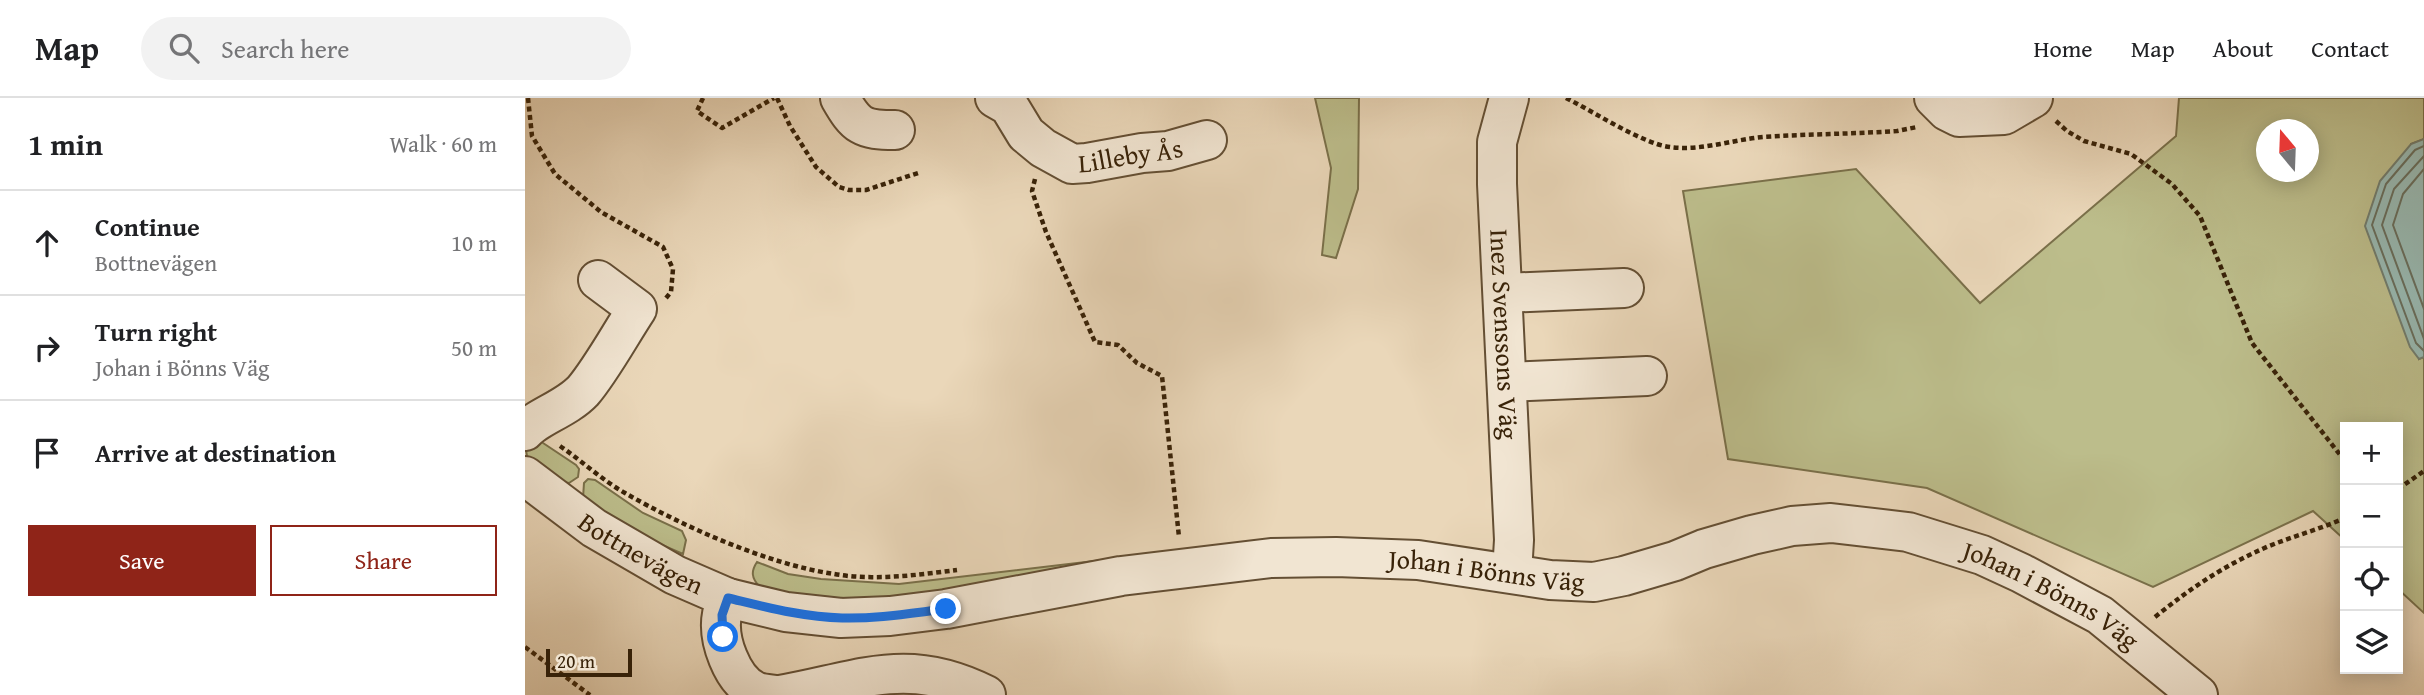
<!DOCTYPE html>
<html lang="en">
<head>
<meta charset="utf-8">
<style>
  :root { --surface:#fff; --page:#f2f2f2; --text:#202124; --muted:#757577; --line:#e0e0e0; --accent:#8f2418 }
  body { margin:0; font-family:"Gentium Book Plus",serif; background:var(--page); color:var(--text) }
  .controls { position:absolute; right:21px; bottom:21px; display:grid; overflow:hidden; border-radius:0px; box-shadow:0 4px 18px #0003 }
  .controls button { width:63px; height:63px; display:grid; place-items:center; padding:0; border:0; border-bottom:2px solid var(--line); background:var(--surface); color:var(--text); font:35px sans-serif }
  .compass { position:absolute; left:1731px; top:21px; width:63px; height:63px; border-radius:50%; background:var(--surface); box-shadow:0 4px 18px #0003; rotate:341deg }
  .scale { position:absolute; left:21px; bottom:18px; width:86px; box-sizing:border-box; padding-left:7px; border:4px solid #382208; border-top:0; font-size:19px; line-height:24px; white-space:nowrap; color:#382208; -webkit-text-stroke:5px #f1e5d2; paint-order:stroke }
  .stop { position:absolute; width:21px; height:21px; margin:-16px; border:5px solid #1a73e8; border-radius:50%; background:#fff }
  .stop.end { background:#1a73e8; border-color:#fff; box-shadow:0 2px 7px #0008 }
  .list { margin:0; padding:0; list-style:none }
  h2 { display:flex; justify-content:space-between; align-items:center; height:91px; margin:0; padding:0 28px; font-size:30px }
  h2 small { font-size:23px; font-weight:400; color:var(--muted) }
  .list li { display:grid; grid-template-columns:46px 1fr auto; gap:21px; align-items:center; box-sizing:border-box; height:105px; padding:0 28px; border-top:2px solid var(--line) }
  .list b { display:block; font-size:26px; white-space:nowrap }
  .list p { margin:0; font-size:23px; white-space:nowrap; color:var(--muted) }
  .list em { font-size:23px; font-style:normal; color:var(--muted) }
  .actions { display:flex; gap:14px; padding:21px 28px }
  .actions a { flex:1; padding:16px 0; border:2px solid var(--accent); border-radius:0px; text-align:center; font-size:24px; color:var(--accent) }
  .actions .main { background:var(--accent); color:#fff }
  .icon { flex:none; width:38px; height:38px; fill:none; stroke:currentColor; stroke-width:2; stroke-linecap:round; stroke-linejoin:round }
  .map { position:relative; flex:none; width:1899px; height:597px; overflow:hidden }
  header { display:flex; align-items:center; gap:42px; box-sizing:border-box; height:98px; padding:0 35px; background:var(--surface); border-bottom:2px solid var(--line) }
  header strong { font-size:33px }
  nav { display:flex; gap:38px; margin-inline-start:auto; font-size:24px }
  .search { width:490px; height:63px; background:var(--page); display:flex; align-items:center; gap:18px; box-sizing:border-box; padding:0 24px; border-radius:38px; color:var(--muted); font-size:26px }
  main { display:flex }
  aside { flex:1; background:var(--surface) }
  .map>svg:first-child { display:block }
  .green { fill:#bcbd8b; stroke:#7a704a; stroke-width:2; fill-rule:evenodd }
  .water { fill:#98b9b2; stroke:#727d6e; stroke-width:2 }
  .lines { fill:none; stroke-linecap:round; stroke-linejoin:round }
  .shore { stroke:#686e5d; stroke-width:2 }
  .minor-casing { stroke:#644f34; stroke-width:42 }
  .path { stroke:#382208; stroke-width:4.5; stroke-dasharray:5 3.5; stroke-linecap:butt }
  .minor { stroke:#f1e5d2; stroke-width:38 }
  .route { stroke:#1a73e8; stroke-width:9 }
  .labels { text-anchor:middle; stroke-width:5; stroke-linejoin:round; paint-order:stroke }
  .street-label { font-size:26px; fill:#382208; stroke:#f1e5d2 }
</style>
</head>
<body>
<header>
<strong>Map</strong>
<div class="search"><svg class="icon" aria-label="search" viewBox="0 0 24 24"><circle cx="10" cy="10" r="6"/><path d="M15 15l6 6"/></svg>Search here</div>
<nav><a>Home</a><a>Map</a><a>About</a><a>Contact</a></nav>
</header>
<main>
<aside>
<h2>1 min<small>Walk · 60 m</small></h2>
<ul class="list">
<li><svg class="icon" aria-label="ahead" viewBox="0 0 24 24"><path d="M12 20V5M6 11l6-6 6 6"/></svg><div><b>Continue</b><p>Bottnevägen</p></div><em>10 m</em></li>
<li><svg class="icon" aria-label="right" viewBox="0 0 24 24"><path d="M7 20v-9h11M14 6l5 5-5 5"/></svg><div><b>Turn right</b><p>Johan i Bönns Väg</p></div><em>50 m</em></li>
<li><svg class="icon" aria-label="arrive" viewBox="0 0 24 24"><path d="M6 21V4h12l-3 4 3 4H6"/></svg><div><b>Arrive at destination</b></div></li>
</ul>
<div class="actions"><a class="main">Save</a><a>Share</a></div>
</aside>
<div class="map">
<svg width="1899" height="597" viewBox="0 0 1899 597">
  <rect width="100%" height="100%" fill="#ead7b9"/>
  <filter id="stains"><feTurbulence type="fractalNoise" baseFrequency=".00286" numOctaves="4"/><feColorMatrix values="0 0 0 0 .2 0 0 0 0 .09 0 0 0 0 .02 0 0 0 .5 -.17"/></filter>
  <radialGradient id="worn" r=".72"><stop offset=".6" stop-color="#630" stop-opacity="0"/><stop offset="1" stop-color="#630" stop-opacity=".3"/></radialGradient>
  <path class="green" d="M790 0H834L833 91 811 160 797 157 806 70Z
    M1654 0H1899V41L1886 46 1894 261 1899 259V515L1873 491V329H1820V442L1788 413 1628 489 1402 390 1203 361 1158 93 1331 71 1455 205 1651 38ZM1742 32H1784V74H1742Z
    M9 339 51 367 54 371 53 379 44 385 38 384 25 377 2 358 0 347Z
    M63 381 70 382 118 415 157 433 161 442 158 456 107 434 58 400 59 385Z
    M586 461 356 505 273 498 235 489C226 480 226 473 232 464L263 476 296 481 374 486Z"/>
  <path class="water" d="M1899 41V259L1894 261 1885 249 1840 128 1855 83 1886 46Z"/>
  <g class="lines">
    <path class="shore" d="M1899 48 1890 52 1861 86 1847 127 1891 245 1899 253
      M1899 58 1869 91 1857 127 1899 241
      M1899 71 1878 96 1868 127 1899 211"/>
    <g class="minor-casing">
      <g id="minor">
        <path d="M315 0C331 28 337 32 370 32"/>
        <path id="s1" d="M470 0 484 8 501 36 518 50 547 66 562 65 617 55 643 53 682 42"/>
        <path id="s2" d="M984 0 972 44V86L989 442 987 475"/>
        <path d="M1409 0 1422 13 1434 19 1479 17 1508 0"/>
        <path d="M979 195 1099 190"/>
        <path d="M982 284 1122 278"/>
        <path d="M0 333C12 319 41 311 58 293 76 272 96 235 112 211L73 182"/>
        <path id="s3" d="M0 378 69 430 150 477 203 500C201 505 198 511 197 516 192 541 207 582 230 593 236 596 245 596 252 597"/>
        <path id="s4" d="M203 500 261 514 316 520 365 518 421 511 596 478 746 460 811 459 893 462 1025 482 1069 484 1099 478 1150 463 1179 451 1227 437 1267 428 1306 425 1383 434 1457 457 1496 475 1575 517 1673 597"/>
        <path d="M255 597C335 583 382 557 461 597"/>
      </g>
    </g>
    <path class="path" d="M3 0 7 38 30 76 76 114 138 149 148 171 146 194 141 200
      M178 0 172 13 197 30 249 0
      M252 0 265 28 291 69 314 89 324 92H341L393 75
      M1041 0C1071 15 1100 35 1132 46 1165 57 1204 42 1238 39 1283 36 1327 36 1372 33L1392 29
      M1531 23 1542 33 1559 43 1606 56 1647 86 1675 118 1727 245 1820 363
      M510 81 507 93 521 134 570 244 593 247 612 265 637 278 654 439
      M35 348C57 363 77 382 100 395 159 429 242 466 309 476 350 483 392 477 432 472
      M1873 391 1899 373
      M1630 519C1667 489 1700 467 1744 448 1769 438 1795 431 1820 420
      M0 549 65 597"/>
    <use href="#minor" class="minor"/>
  </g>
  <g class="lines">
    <path class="route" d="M198 539 197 517 203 500C241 509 278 519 317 520 352 521 387 515 421 511"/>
  </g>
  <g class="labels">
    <g class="street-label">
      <text dy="9" stroke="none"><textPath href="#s1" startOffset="163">Lilleby Ås</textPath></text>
      <text dy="9" stroke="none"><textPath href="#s2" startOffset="238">Inez Svenssons Väg</textPath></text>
      <text dy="9" stroke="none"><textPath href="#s3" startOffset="140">Bottnevägen</textPath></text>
      <text dy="9" stroke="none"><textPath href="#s4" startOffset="766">Johan i Bönns Väg</textPath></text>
      <text dy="9" stroke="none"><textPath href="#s4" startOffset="1354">Johan i Bönns Väg</textPath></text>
    </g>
  </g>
  <rect width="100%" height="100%" filter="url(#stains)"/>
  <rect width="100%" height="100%" fill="url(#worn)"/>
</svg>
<div class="controls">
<button>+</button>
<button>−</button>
<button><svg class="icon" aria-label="locate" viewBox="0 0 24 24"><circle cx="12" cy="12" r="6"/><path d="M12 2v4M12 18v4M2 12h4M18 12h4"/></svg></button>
<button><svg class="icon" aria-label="layers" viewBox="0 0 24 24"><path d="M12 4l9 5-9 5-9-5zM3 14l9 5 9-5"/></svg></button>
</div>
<svg class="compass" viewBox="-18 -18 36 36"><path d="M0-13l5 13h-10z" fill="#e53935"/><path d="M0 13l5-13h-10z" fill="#757577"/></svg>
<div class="scale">20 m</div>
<div class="stop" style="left:198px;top:539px"></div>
<div class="stop end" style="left:421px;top:511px"></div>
</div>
</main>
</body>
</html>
